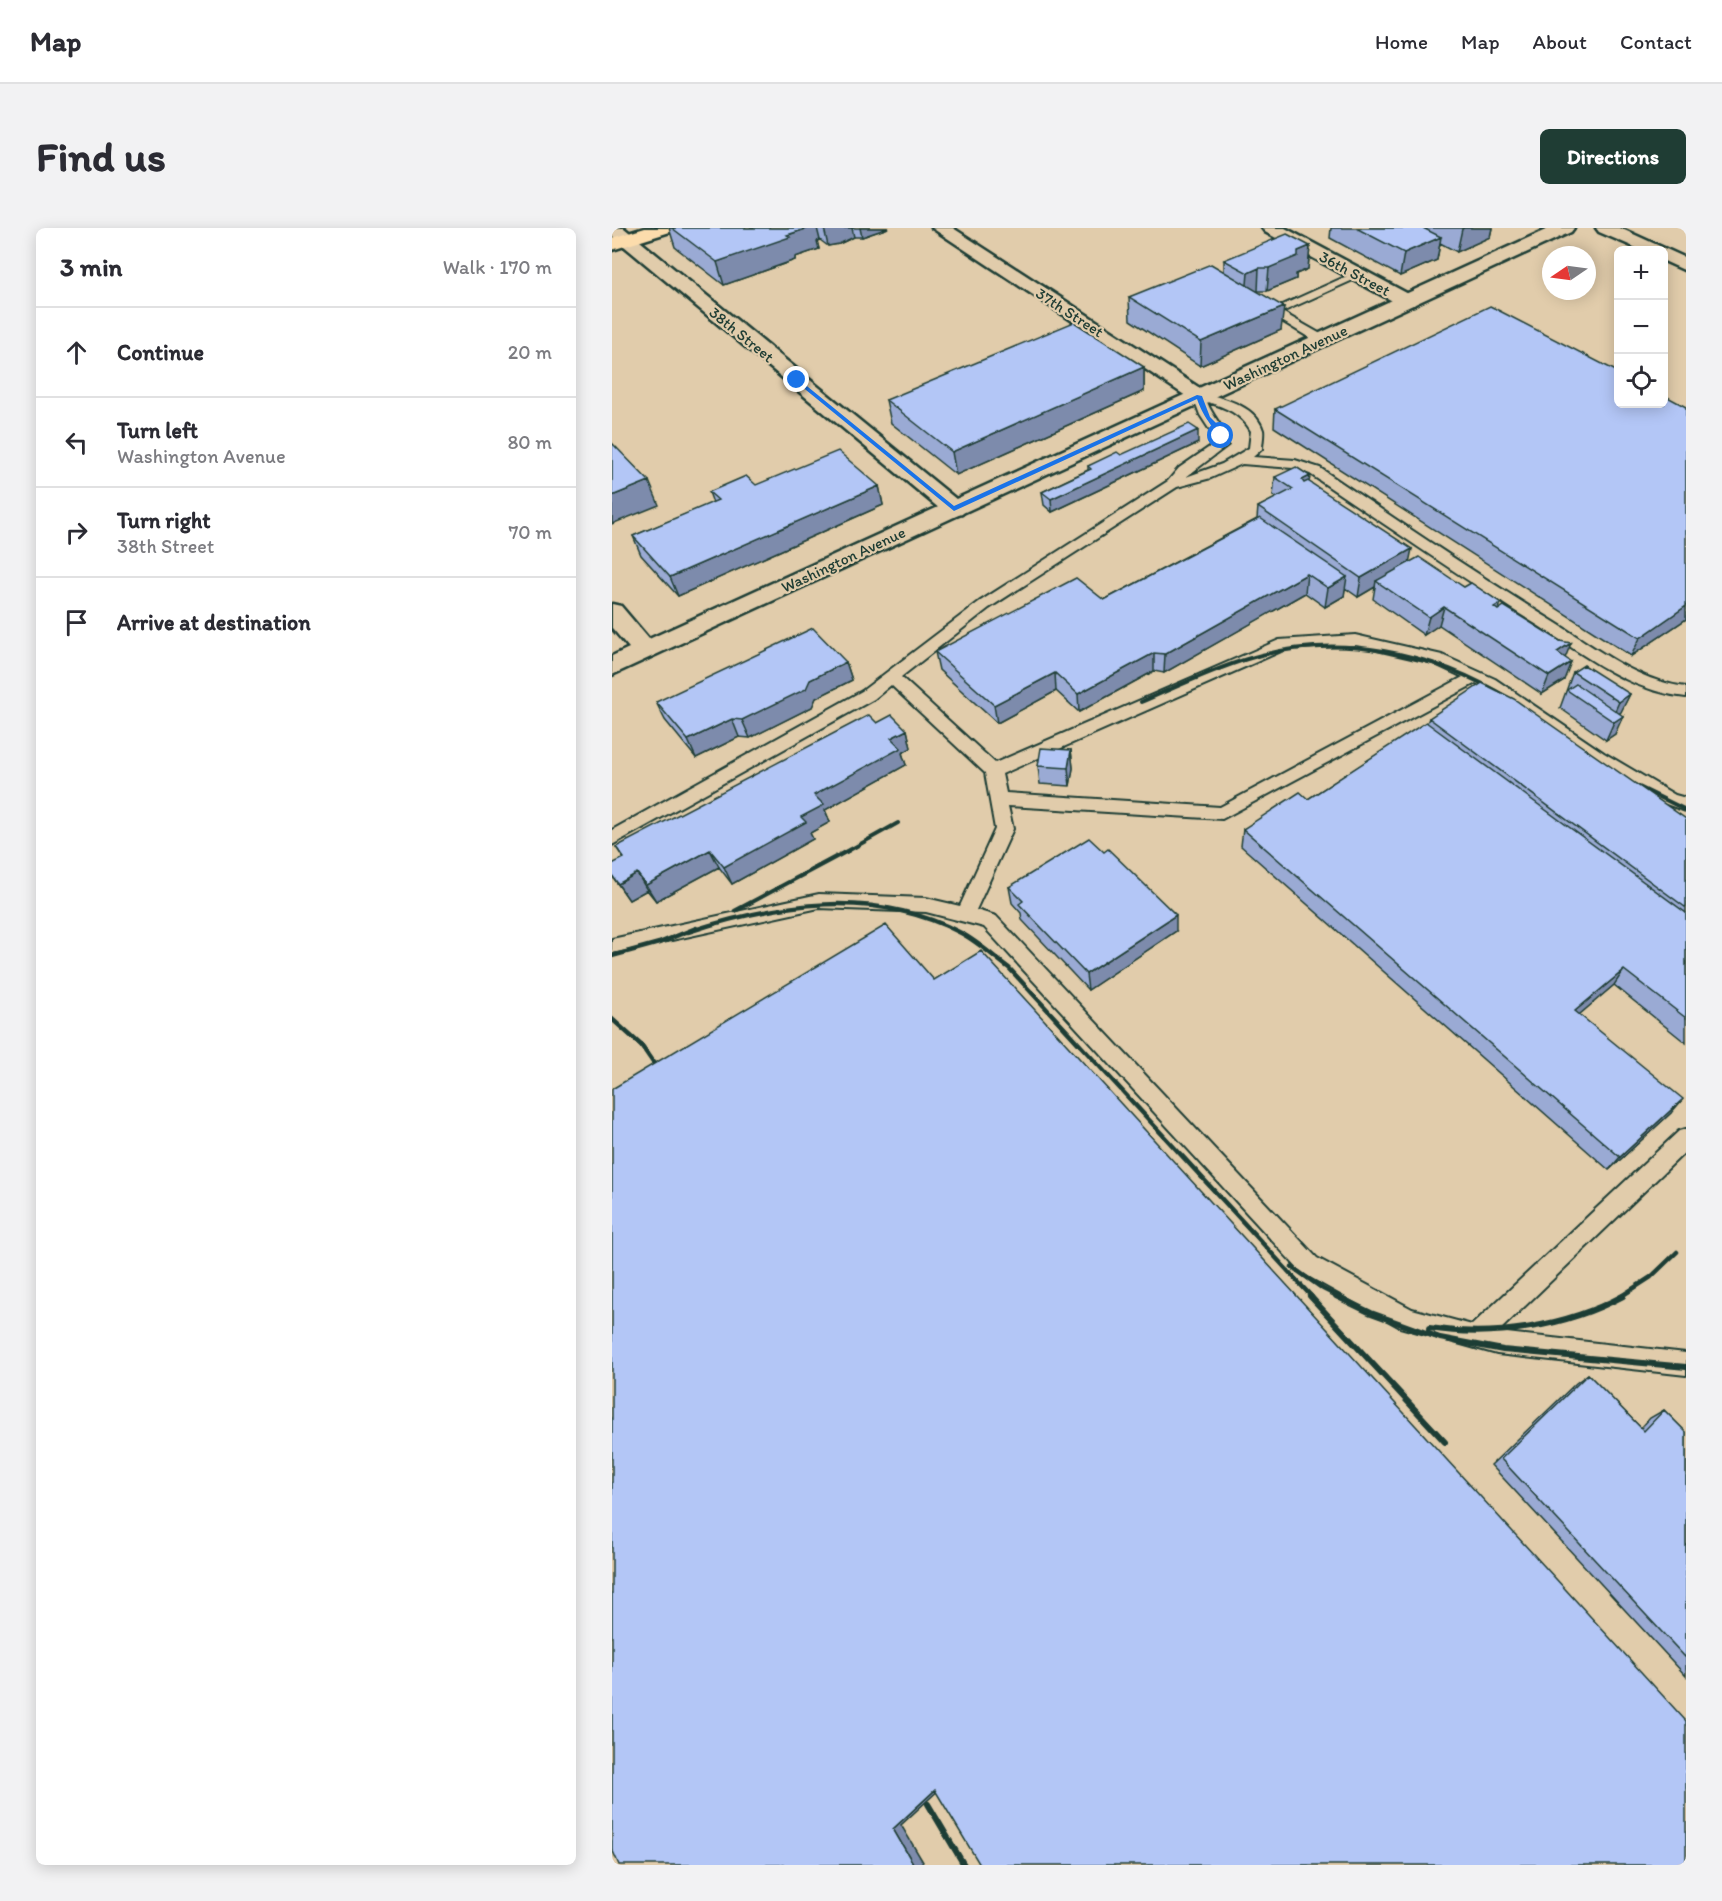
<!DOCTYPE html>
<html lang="en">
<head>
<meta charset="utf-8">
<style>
  :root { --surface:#fff; --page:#f2f2f3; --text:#2b2b33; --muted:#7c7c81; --line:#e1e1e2; --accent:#1f3d34 }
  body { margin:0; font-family:Itim,sans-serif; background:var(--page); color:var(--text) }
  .controls { position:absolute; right:18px; top:18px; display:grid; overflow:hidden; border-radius:9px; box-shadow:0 3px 15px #0003 }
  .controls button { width:54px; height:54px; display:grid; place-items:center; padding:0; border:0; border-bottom:2px solid var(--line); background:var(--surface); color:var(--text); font:30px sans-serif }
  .compass { position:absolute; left:930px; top:18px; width:54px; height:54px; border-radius:50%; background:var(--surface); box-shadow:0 3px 15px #0003; rotate:257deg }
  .stop { position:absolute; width:18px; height:18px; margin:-14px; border:4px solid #1a73e8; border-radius:50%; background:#fff }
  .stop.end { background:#1a73e8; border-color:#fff; box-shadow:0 2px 6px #0008 }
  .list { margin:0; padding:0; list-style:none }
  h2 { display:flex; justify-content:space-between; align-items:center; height:78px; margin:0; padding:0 24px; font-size:26px }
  h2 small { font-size:20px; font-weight:400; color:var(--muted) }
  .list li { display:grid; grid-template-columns:39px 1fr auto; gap:18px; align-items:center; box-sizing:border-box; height:90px; padding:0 24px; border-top:2px solid var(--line) }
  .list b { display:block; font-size:22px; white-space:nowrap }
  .list p { margin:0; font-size:20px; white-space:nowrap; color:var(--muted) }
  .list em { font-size:20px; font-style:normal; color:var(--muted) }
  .icon { flex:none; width:33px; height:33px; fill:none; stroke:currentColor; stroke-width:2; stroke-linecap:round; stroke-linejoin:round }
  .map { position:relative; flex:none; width:1074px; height:1637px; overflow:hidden; border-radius:9px }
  header { display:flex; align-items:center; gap:36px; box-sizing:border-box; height:84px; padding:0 30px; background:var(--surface); border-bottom:2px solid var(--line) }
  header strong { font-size:28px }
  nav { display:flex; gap:33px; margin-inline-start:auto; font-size:21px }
  .intro { display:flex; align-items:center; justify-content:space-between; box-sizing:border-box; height:144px; padding:0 36px }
  h1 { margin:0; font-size:42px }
  .button { padding:15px 27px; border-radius:9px; background:var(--accent); color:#fff; font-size:21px; font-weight:700 }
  main { display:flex; gap:36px; padding:0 36px }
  aside { flex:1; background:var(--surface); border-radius:9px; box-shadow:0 3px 15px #0003 }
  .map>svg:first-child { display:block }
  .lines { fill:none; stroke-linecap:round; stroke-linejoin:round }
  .lane-casing { stroke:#1f3d34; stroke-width:4 }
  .street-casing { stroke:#1f3d34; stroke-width:5 }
  .secondary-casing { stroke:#1f3d34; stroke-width:5 }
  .primary-casing { stroke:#1f3d34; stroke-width:5 }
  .lane { fill:#e1ccab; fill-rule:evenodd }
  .street { fill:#e1ccab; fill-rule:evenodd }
  .secondary { fill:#e1ccab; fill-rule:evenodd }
  .primary { fill:#fcdcac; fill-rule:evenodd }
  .rail-far2 { stroke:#1f3d34; stroke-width:4 }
  .rail-far1 { stroke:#1f3d34; stroke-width:4.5 }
  .rail { stroke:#1f3d34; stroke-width:6 }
  .wall { fill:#9aaad4; stroke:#1f3d34; stroke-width:1.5 }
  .shaded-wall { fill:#7d8bac; stroke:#1f3d34; stroke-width:1.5 }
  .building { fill:#b3c6f6; stroke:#1f3d34; stroke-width:1.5 }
  .route { fill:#1a73e8 }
  .labels { text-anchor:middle; stroke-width:4.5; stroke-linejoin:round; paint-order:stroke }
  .far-street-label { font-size:16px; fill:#1f3d34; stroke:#e1ccab }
</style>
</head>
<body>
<header>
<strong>Map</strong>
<nav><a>Home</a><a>Map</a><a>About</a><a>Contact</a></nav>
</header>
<div class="intro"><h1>Find us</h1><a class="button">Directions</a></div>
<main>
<aside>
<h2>3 min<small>Walk · 170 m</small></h2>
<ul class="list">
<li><svg class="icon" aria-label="ahead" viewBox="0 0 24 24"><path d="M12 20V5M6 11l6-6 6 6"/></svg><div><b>Continue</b></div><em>20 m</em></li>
<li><svg class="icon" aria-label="left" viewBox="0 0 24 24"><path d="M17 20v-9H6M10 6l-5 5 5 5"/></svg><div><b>Turn left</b><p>Washington Avenue</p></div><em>80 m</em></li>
<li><svg class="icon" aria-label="right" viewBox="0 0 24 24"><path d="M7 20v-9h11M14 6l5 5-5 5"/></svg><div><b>Turn right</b><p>38th Street</p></div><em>70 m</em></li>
<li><svg class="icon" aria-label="arrive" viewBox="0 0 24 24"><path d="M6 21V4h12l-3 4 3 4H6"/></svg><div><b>Arrive at destination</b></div></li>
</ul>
</aside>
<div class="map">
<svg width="1074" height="1637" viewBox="0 0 1074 1637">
  <rect width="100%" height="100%" fill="#e1ccab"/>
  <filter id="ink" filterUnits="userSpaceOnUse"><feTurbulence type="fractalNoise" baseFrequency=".0167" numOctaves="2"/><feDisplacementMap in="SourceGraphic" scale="12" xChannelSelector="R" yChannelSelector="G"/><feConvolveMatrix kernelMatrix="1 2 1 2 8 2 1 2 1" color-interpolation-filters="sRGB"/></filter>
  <g filter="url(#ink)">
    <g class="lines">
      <g class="lane-casing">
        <path id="lane" d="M746 43 750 44V48L670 84 714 109V115H706L655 84Z
          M587 164C609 170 643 176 651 202 652 207 650 215 650 221L641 229 683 232 708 240C786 293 864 346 944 395 986 421 1024 453 1074 459V469C1017 463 974 428 927 398 850 350 774 297 698 246L681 240 630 236 599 250 565 259 377 380 289 449 383 535 667 412 743 407 830 427 883 451 992 525 1063 567 1074 570V583L1051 575 980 533 864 455 610 591 396 578 401 601 364 682 384 688 705 1030 800 1081 860 1097 1067 903 1074 901V923L886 1104 1074 1125V1147L885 1126 788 1099 689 1044 372 699 314 684 207 680 0 725V711L207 666 314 670 348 678 383 601 373 545 279 457 262 471 0 617V602L250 463 367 374 556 253 567 240 602 216 601 207 588 187 581 168ZM595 174C614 179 629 186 639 203L637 220 610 236 574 249 616 217C614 200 601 190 595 174ZM743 417 821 435 851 449 608 579 394 565 390 546 674 421Z"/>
      </g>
      <g class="street-casing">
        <path id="street" d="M0 0H12L350 276 354 281 350 286 342 288 334 286 0 8Z
          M320 0H341L594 164 598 168 594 172 587 174 580 172Z
          M650 0H673L802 69 805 73 802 77H788L653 4Z"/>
      </g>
      <g class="secondary-casing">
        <path id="secondary" d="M938 0H962L959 4 0 447V428L17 420 0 400V376L9 378 37 411Z
          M984 0H1008L1074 30V43L1052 33V22H1029L987 4Z"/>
      </g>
      <g class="primary-casing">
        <path id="primary" d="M33 0H61L58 4 0 22V10Z"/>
      </g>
      <use href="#lane" class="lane"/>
      <use href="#street" class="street"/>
      <use href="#secondary" class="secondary"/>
      <use href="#primary" class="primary"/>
      <path class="rail-far2" d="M529 474C564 459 599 442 635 431 725 404 821 423 899 472
        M1023 557 1074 582
        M234 624 286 595"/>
      <path class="rail-far1" d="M123 683 237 622
        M76 704C165 675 261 659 349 705 366 714 381 728 397 740L700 1069
        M0 728 47 715 84 700
        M0 791 29 817 51 849
        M680 1039 711 1061 727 1069
        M1008 1069 1039 1049 1065 1024"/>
      <path class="rail" d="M698 1068 833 1214
        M724 1068 759 1085 828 1110 891 1122 1074 1139
        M817 1100C882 1110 953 1099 1011 1068
        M316 1576 352 1637"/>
    </g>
    <path class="wall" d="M57 0H276L250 9H242L227 16 216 18 208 12 205 13 207 21 183 29V32L112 57 63 19Z
      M719 0H880L878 9 845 24 828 15 825 32 788 48 718 10Z
      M698 18 696 41 684 46V51L655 63H645L669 102 588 138 518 92 517 69 612 44V32Z
      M532 139V163L344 247 279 195 274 172Z
      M663 181 1074 391 1019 428 662 199Z
      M586 215 440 284 432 277 430 264 476 242V238L509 227Z
      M698 248 697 254 797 335 852 359 887 381 953 430 952 452 930 466 827 397 812 407 761 371 763 359 746 369 733 360 732 368 713 379 693 365 552 445 542 443 467 484 444 463 385 495 327 442 323 424 492 372 645 291 646 279 664 270 661 268 663 249Z
      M144 257 267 258 271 277 66 368 29 327 21 308 101 275 97 264Z
      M234 434 240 452 204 470 200 479 138 510 127 509 84 530 53 492 44 474Z
      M961 444 1018 466 1008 485 1003 506 994 512 948 480Z
      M817 490 1074 591V815L1002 757 967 786 1059 885 997 942 629 618 631 601 696 571 815 495Z
      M265 495 295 502 299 520 290 525 294 537 213 582 218 594 198 605 201 611 120 656 107 639 44 673 35 662 17 672 0 648 11 630 4 619Z
      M459 522 461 540 458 558 428 556 426 538Z
      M397 659 564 703 476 762 410 692 409 685 400 675Z
      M976 1146 1029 1200 1038 1190 1052 1182 1074 1204V1448L879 1237 964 1155Z"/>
    <path class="shaded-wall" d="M195 0H205L208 12 205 13 207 21 183 29V32L112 57 105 34Z
      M212 0H240L242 9 227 16 216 18Z
      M248 0H276L250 9Z
      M852 0H880L878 9 845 24 850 1Z
      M829 9 825 32 788 48 792 25Z
      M698 18 696 41 684 46V51L655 63 657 40 686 23Z
      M647 40 646 63 634 68 636 45Z
      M672 79 669 102 588 138 589 114Z
      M532 139V163L344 247 340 224Z
      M586 202V215L440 284 439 271Z
      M698 248 695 267 690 252Z
      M37 253 47 277 0 296V268Z
      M267 258 271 277 66 368 58 349Z
      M800 321 796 340 764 353 763 359 746 369 749 350Z
      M695 346 693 365 552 445 553 426Z
      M735 349 732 368 713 379 716 360Z
      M889 375 883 393 882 379Z
      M1074 378V391L1019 428 1028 410Z
      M832 379 827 397 812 407 817 389Z
      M959 415 952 433 945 424Z
      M542 425V443L467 484 466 466Z
      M234 434 240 452 204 470 200 479 138 510 130 492 198 452Z
      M959 434 952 452 930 466 937 448Z
      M443 445 444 463 385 495 382 477Z
      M1018 466 1009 484 999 492 1007 474Z
      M1011 488 1003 506 994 512 1002 494Z
      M120 491 127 509 84 530 76 512Z
      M295 502 299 520 290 525 294 537 213 582 218 594 198 605 201 611 120 656 112 639 189 589 202 567 279 510Z
      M459 522 461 540 458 558 456 540Z
      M98 622 107 639 44 673 34 657Z
      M25 645 35 662 17 672 6 656Z
      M564 687V703L476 762 474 746Z
      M1012 742 1002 757 954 798 963 783Z
      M1071 871 1059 885 997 942 1008 929Z
      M330 1559 289 1597 311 1634 308 1637H302L281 1601 323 1562Z"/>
    <path class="building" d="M60 0H197L175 7 178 9 105 34Z
      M744 0H811L829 9 792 25Z
      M675 6 698 18 686 23V28L657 40H647L636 45 612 32Z
      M599 36 672 79 589 114 517 69Z
      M878 78 1006 144V176H1052V167L1074 179V378L1028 410 663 181Z
      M462 94 532 139 340 224 274 172Z
      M577 196 586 202 439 271 430 264 479 241 476 238 505 224 509 227Z
      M0 215 37 253 0 268Z
      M226 223 267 258 58 349 21 308 106 272 97 264 134 248 144 257Z
      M684 239 698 248 690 252 692 255 696 253 800 321 749 350 646 279 681 261 663 249Z
      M648 290 735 349 716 360 695 346 553 426 542 425 466 466 443 445 382 477 323 424 464 350 492 372Z
      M807 329 852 359 859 355 889 375 882 379 886 382 892 378 948 413 959 415 945 424 959 434 937 448 832 379 817 389 764 353Z
      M201 400 234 434 198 452 194 461 130 492 120 491 76 512 44 474Z
      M972 437 1018 466 1007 474 961 444Z
      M870 455 902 471 1074 591V678L1073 679 817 490Z
      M964 456 1011 488 1002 494 955 462Z
      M257 487 265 495 280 487 295 502 279 510 289 520 202 567 212 577 189 589 194 594 112 639 98 622 34 657 25 645 6 656 0 647V636L12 630 4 619Z
      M814 494 1074 685V790L1012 742 963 783 1071 871 1008 929 631 601 688 564 696 571Z
      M429 520 459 522 456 540 426 538Z
      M477 610 492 624 496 621 564 687 474 746 407 676 411 673 397 659Z
      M274 697 322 752 369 723 1074 1493V1637H368L323 1562 281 1601 302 1637H7L0 1621V861Z
      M976 1146 1032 1203 1052 1182 1074 1204V1430L889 1231Z"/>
  </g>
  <path class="route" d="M185 150 342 278 585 167 590 168 598 189 606 197 612 208 607 209C597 193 592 190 585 171L342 283 183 153Z"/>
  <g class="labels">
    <g class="far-street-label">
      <text transform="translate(743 45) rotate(28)" y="6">36th Street</text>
      <text transform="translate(458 84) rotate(33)" y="6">37th Street</text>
      <text transform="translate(130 106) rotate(39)" y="6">38th Street</text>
      <text transform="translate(673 129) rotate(-25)" y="6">Washington Avenue</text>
      <text transform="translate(231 331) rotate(-25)" y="6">Washington Avenue</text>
    </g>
  </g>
</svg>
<div class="controls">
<button>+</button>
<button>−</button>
<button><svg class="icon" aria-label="locate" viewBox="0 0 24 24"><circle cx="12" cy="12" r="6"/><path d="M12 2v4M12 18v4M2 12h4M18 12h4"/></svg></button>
</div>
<svg class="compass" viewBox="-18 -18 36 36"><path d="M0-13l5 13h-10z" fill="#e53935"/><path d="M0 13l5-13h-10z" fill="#7c7c81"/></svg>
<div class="stop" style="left:609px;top:208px"></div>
<div class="stop end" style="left:185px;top:152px"></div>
</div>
</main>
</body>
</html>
